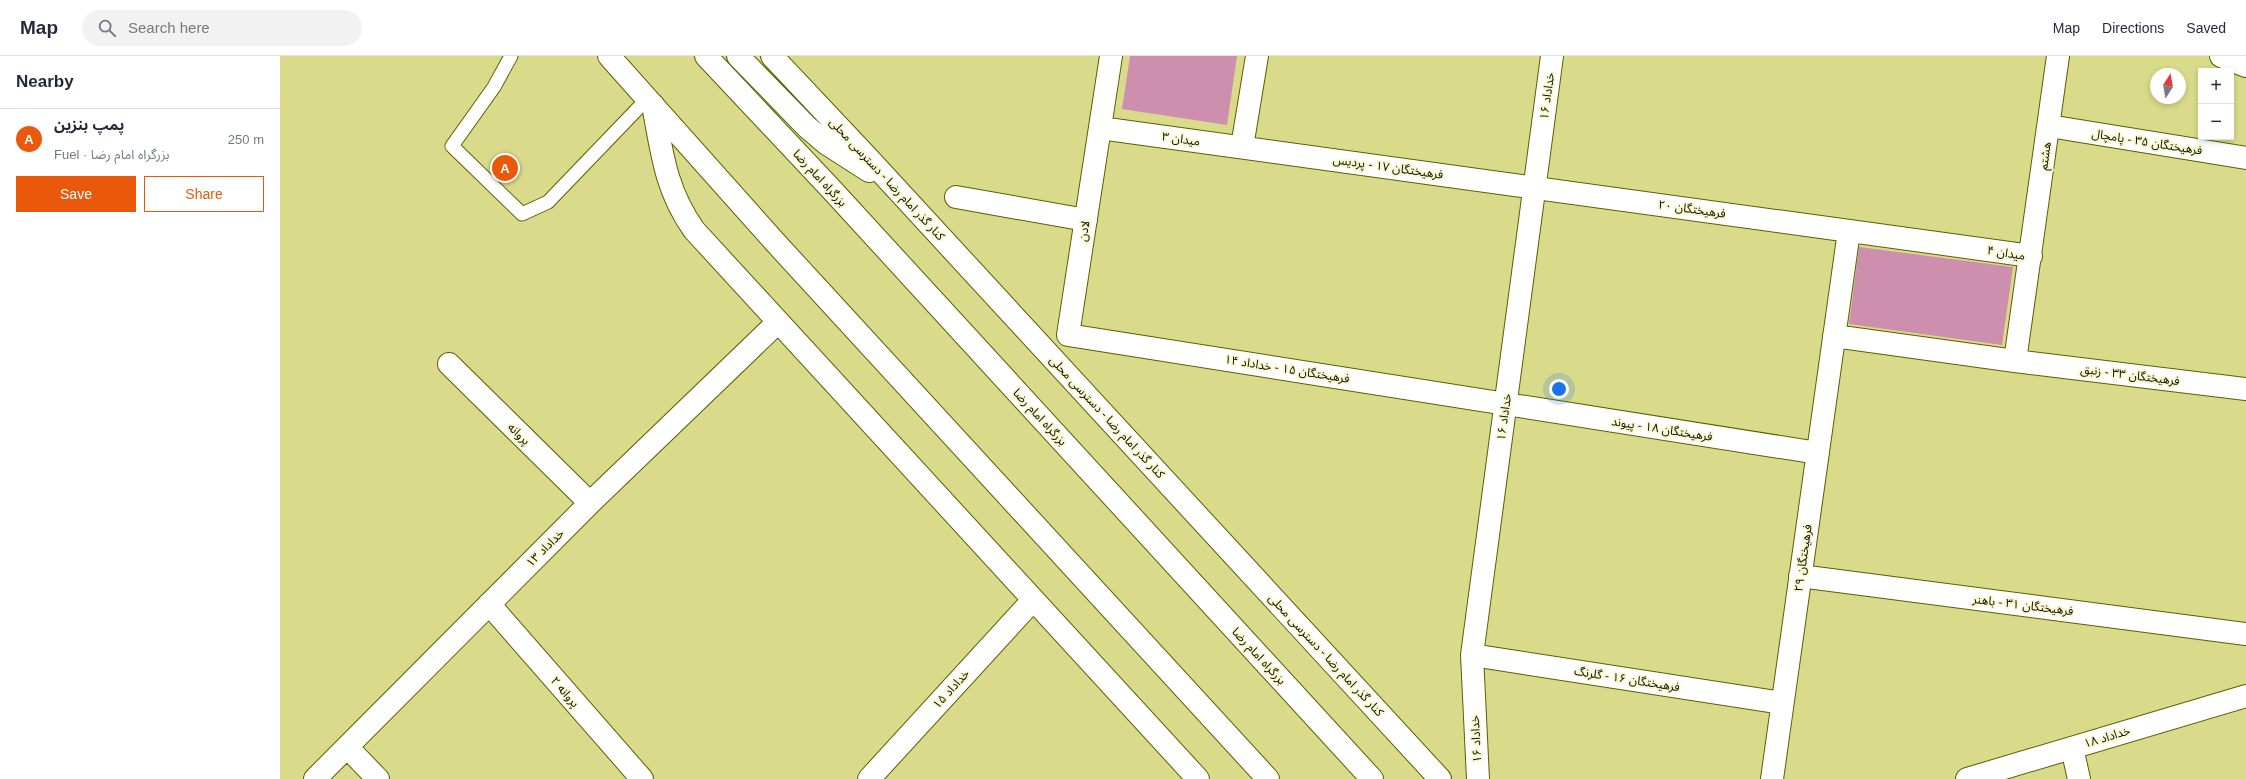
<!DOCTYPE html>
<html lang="en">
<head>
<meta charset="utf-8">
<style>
  :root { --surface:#fff; --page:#f2f2f3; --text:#1f2937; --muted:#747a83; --line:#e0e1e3; --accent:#ea580c }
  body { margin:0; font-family:Arial,"Noto Sans Arabic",sans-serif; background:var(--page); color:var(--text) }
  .controls { position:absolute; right:12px; top:12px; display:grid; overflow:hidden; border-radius:0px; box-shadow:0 2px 6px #0003 }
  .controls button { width:36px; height:36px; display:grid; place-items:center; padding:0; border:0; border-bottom:1px solid var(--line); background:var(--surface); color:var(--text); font:20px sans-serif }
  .compass { position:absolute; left:1870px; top:12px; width:36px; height:36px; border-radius:50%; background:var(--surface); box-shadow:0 2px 6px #0003; rotate:11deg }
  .you { position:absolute; left:1279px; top:333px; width:14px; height:14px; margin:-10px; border:3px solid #fff; border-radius:50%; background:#1a73e8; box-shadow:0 0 0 6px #1a73e833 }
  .badge { display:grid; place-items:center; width:26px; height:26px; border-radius:50%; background:var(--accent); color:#fff; font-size:13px; font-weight:700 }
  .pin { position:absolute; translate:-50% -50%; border:2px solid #fff; box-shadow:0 1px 4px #0006 }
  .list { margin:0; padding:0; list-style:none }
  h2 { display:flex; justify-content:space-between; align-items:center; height:52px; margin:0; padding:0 16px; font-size:17px }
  h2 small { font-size:13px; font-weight:400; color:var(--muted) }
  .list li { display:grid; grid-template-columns:26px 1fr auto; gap:12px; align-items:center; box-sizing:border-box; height:56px; padding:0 16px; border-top:1px solid var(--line) }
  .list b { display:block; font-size:15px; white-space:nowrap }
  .list p { margin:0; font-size:13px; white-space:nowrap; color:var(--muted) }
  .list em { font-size:13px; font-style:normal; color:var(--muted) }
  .actions { display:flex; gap:8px; padding:12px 16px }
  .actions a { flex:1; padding:9px 0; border:1px solid var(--accent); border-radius:0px; text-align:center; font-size:14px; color:var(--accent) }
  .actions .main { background:var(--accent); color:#fff }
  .icon { flex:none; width:22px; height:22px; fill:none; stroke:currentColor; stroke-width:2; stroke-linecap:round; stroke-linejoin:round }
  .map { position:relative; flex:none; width:1966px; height:723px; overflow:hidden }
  header { display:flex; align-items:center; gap:24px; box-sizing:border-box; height:56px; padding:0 20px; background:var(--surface); border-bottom:1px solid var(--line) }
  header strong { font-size:19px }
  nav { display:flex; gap:22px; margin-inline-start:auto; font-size:14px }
  .search { width:280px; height:36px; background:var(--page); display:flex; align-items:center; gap:10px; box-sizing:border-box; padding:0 14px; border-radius:22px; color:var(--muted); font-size:15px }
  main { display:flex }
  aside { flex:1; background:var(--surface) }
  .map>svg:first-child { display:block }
  .green { fill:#ce8ead }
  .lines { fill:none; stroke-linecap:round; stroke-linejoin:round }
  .service-casing { stroke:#5e5d00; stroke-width:15 }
  .minor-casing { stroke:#5e5d00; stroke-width:24 }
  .secondary-casing { stroke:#5e5d00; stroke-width:24 }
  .trunk-casing { stroke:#5e5d00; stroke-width:24 }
  .service { stroke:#fff; stroke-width:13 }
  .minor { stroke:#fff; stroke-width:22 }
  .secondary { stroke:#fff; stroke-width:22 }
  .trunk { stroke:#fff; stroke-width:22 }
  .labels { text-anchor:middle; stroke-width:4; stroke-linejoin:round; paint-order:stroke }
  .street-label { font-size:12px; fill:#0f0e00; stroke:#f8f9d2 }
</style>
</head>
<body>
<header>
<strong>Map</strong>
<div class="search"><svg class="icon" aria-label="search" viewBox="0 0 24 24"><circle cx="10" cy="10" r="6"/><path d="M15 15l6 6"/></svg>Search here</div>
<nav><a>Map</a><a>Directions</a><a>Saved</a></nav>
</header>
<main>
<aside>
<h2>Nearby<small></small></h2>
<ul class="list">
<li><span class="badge">A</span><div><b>پمپ بنزین</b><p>Fuel · بزرگراه امام رضا</p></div><em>250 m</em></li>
</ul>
<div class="actions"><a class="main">Save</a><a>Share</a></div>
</aside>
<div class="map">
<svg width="1966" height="723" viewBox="0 0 1966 723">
  <rect width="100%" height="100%" fill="#dada8b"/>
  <path class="green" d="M850 0H957L947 69 842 53Z
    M1579 191 1733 211 1722 289 1569 268Z"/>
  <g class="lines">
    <g class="service-casing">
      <path id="service" d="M231 0 214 31 172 90 242 158 268 146 367 43"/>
    </g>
    <g class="minor-casing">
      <path id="minor" d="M831 0 788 279 1538 397
        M1941 0 1966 10
        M1769 70 1966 102
        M820 72 1751 200
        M962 91 977 0
        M676 141 806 164
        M1554 280 1735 305 1966 333
        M1735 305 1778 0
        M169 308 310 447
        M1520 520 1966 578
        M209 548 362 723
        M1192 599 1502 647
        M67 691 98 723
        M1792 692 1799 723
        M35 723 310 447 498 266
        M589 723 753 544
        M1198 723 1192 599 1272 0
        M1492 723 1569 175
        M1687 723 1966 640"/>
    </g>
    <g class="secondary-casing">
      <path id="secondary" d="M458 0 527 71 547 88 589 115
        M492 0 589 103 1160 723
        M373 49C382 96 385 133 414 174L918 723"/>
    </g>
    <g class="trunk-casing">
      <path id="trunk" d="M329 0 494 185 988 723
        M426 0 552 134 1092 723"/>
    </g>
    <use href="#service" class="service"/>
    <use href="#minor" class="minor"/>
    <use href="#secondary" class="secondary"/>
    <use href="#trunk" class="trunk"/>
  </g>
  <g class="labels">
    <g class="street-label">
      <text transform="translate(1267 40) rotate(-82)" y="4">خداداد ۱۶</text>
      <text transform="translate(901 83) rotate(8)" y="4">میدان ۳</text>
      <text transform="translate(1867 86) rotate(9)" y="4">فرهیختگان ۳۵ - پامچال</text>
      <text transform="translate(1765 100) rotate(-82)" y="4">هشتم</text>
      <text transform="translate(1108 111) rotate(8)" y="4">فرهیختگان ۱۷ - پردیس</text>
      <text transform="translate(540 122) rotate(47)" y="4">بزرگراه امام رضا</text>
      <text transform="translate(607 123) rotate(47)" y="4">کنار گذر امام رضا - دسترسی محلی</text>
      <text transform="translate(1412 153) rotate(8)" y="4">فرهیختگان ۲۰</text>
      <text transform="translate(804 175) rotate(-81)" y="4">لادن</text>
      <text transform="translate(1726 197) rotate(9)" y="4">میدان ۴</text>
      <text transform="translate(1007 313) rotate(9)" y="4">فرهیختگان ۱۵ - خداداد ۱۴</text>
      <text transform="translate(1850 319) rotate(7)" y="4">فرهیختگان ۳۳ - زنبق</text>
      <text transform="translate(760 361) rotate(47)" y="4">بزرگراه امام رضا</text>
      <text transform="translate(827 361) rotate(47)" y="4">کنار گذر امام رضا - دسترسی محلی</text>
      <text transform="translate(1224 361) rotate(-82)" y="4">خداداد ۱۶</text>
      <text transform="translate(1382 373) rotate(9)" y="4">فرهیختگان ۱۸ - پیوند</text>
      <text transform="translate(239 378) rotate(44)" y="4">پروانه</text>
      <text transform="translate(265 492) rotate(-45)" y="4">خداداد ۱۳</text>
      <text transform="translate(1523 502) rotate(-82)" y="4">فرهیختگان ۲۹</text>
      <text transform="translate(1743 549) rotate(7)" y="4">فرهیختگان ۳۱ - باهنر</text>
      <text transform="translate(1046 599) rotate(47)" y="4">کنار گذر امام رضا - دسترسی محلی</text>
      <text transform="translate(979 600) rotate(47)" y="4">بزرگراه امام رضا</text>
      <text transform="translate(1347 623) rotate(9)" y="4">فرهیختگان ۱۶ - گلرنگ</text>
      <text transform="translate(671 633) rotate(-48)" y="4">خداداد ۱۵</text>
      <text transform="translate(285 636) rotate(49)" y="4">پروانه ۲</text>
      <text transform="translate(1827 681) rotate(-17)" y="4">خداداد ۱۸</text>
      <text transform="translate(1196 683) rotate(-93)" y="4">خداداد ۱۶</text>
    </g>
  </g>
</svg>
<div class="controls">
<button>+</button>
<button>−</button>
</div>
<svg class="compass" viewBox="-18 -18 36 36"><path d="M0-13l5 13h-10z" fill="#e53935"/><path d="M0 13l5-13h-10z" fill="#747a83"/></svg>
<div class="you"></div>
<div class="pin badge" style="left:225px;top:112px">A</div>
</div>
</main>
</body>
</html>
